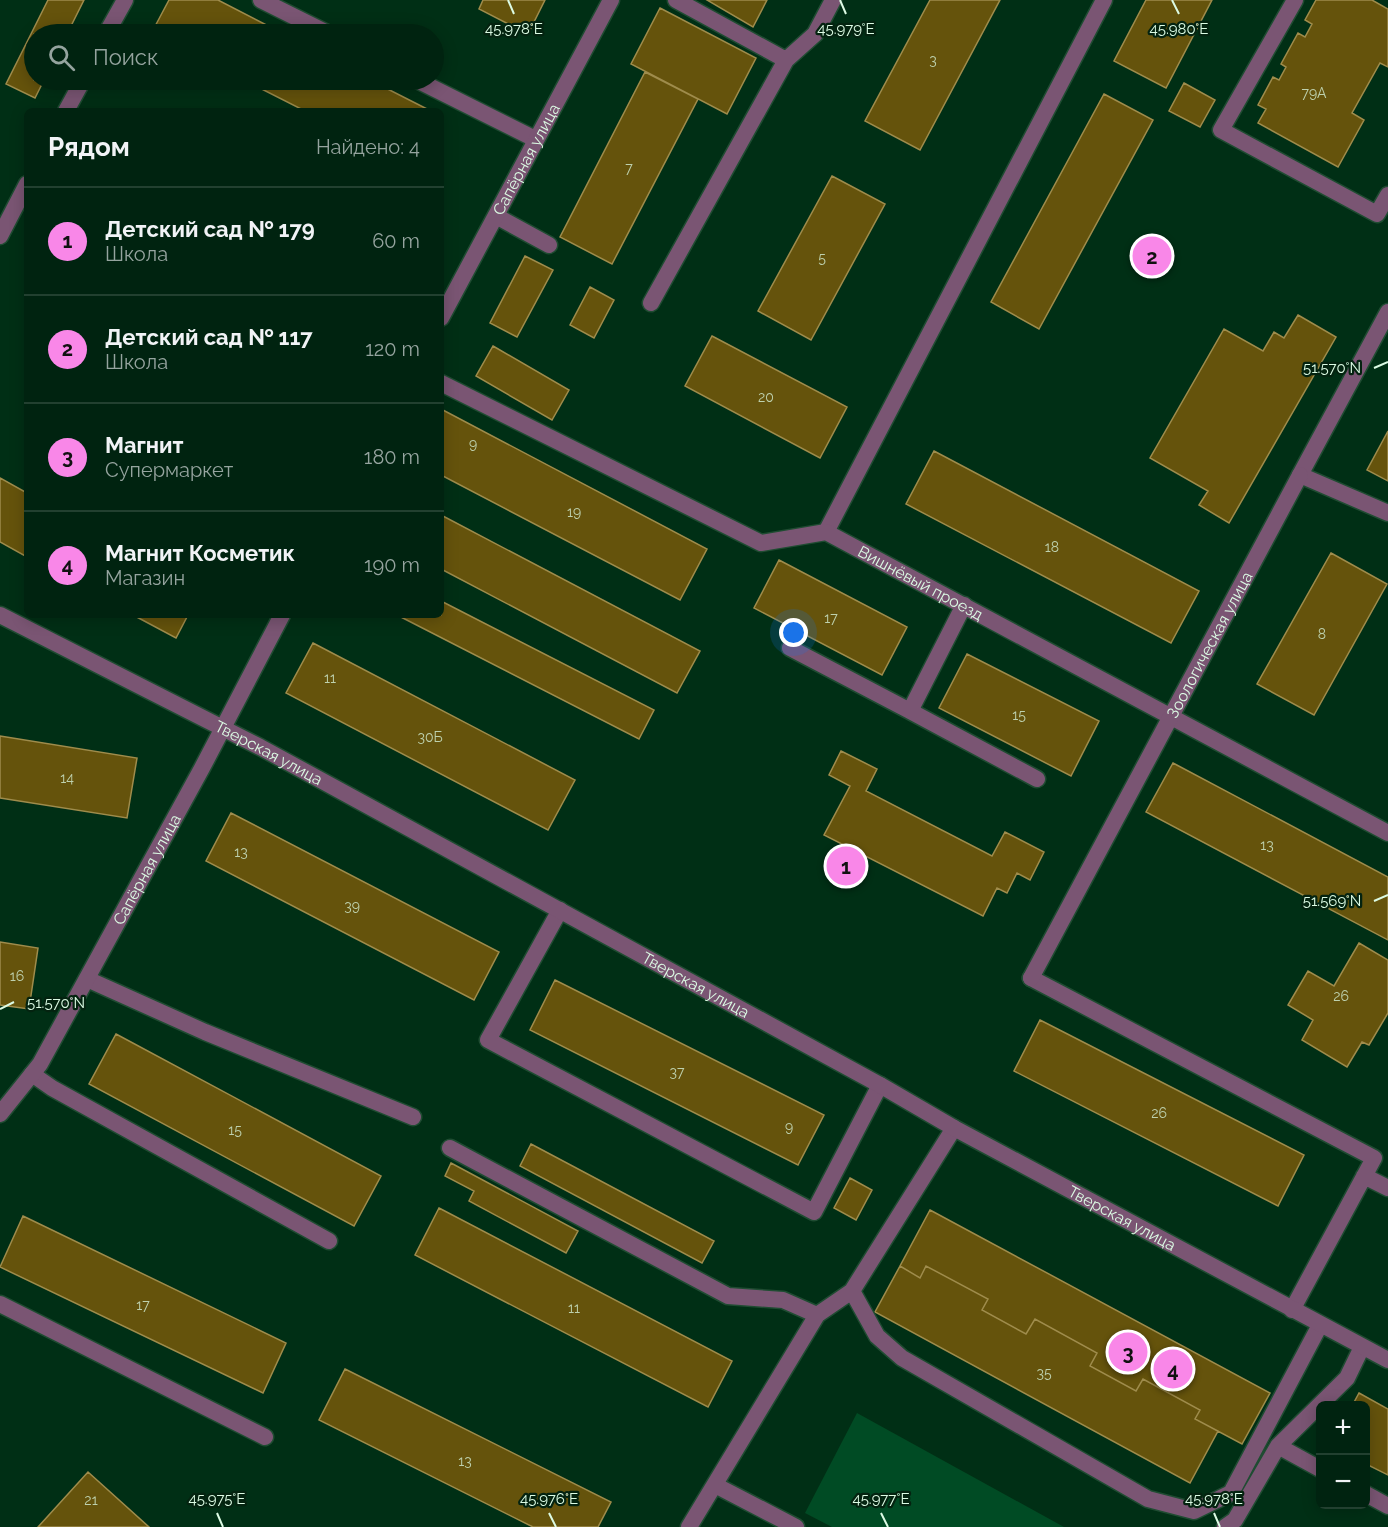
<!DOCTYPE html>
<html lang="ru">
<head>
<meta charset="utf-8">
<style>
  :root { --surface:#002310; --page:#0a2b19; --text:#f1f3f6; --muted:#95a49f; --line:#224030; --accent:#f987e8 }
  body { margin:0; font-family:Raleway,sans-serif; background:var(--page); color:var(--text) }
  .controls { position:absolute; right:18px; bottom:18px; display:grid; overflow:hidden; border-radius:9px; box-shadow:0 3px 15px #0003 }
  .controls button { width:54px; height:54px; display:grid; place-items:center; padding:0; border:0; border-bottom:2px solid var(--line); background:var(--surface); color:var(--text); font:30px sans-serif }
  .you { position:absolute; left:794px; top:633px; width:21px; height:21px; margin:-15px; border:4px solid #fff; border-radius:50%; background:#1a73e8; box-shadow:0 0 0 9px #1a73e833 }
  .badge { display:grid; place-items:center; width:39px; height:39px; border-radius:50%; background:var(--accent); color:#111; font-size:20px; font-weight:700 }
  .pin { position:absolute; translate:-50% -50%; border:3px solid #fff; box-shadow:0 2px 6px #0006 }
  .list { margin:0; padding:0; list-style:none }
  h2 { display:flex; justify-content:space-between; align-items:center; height:78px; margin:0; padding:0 24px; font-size:26px }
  h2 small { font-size:20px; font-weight:400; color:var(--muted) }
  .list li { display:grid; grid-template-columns:39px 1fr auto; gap:18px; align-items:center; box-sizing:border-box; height:108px; padding:0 24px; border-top:2px solid var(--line) }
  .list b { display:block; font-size:22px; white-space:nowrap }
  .list p { margin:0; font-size:20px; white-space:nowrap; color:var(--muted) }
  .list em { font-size:20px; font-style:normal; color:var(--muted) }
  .icon { flex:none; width:33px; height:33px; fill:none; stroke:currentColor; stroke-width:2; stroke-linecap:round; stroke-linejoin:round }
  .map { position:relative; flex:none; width:1388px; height:1527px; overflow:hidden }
  .search { position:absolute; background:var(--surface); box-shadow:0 3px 15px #0003; left:24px; top:24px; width:420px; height:66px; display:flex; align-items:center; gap:15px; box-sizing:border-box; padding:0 21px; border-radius:33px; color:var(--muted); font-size:22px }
  .panel { position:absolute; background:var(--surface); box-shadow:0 3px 15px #0003; left:24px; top:108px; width:420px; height:510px; border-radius:9px }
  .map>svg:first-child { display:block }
  .green { fill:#004b24 }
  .building { fill:#65530c; stroke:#9f8c4c; stroke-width:1.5 }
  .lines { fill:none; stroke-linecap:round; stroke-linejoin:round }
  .service-casing { stroke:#1f4c32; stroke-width:19 }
  .minor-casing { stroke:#1f4c32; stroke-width:19 }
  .service { stroke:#7a5573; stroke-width:16 }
  .minor { stroke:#7a5573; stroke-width:16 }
  .ticks { fill:none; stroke:#dcfbe4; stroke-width:2 }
  .labels { text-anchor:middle; stroke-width:4.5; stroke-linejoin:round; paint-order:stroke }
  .number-label { font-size:14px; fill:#bed1ae }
  .street-label { font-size:16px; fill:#dcfbe4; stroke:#042310 }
  .ticks-label { font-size:15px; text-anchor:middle; fill:#dcfbe4; stroke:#042310; stroke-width:4.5; stroke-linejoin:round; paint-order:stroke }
</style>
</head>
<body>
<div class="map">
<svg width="1388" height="1527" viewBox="0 0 1388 1527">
  <rect width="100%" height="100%" fill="#002f15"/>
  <path class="green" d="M857 1413 1064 1527H832L805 1513Z"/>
  <path class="building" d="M48 0H84L67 34H34V80H44L35 98 6 84Z
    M169 0H218L284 34H158L152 32Z
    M483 0H545L528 34 479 9Z
    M707 0H767L753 27Z
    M930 0H1000L920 150 865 121Z
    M1146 0H1212L1166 88 1114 61Z
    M1316 0H1372L1388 9V67L1380 63 1352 113 1364 120 1338 167 1258 123 1266 109 1258 105 1273 77 1279 80 1286 67 1281 64 1298 33 1305 37 1312 24 1305 20Z
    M660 8 756 58 727 114 631 64Z
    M645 72 698 99 612 264 560 237Z
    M244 80H370L431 111H305Z
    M1184 83 1215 100 1200 127 1169 111Z
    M1104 94 1153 120 1039 329 991 302Z
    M832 176 885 204 811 340 758 311Z
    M525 256 553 270 517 337 490 323Z
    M590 287 614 300 594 338 570 325Z
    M1298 315 1336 337 1229 523 1199 505 1208 491 1150 458 1224 329 1263 351 1274 332 1284 338Z
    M712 336 847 407 820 458 685 386Z
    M493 346 569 390 552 420 476 376Z
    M441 409 707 549 680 600 441 475Z
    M1388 431V481L1367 470Z
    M934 451 1199 591 1171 643 906 504Z
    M0 478 27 493V557L0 542Z
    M441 515 700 651 677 693 441 569Z
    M1331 553 1387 584 1314 715 1257 684Z
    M779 560 907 627 882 675 754 608Z
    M441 601 654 710 639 739 397 615H441Z
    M133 615H188L176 638Z
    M313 643 575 780 548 830 286 693Z
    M967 654 1099 721 1071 776 939 708Z
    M0 736 137 758 127 818 0 798Z
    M841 751 877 769 866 791 992 856 1005 832 1044 852 1030 880 1017 873 1007 893 997 888 983 916 824 835 850 786 829 775Z
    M1173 763 1388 877V940L1146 812Z
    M231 813 499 952 474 1000 206 861Z
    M0 942 38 948 29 1009 0 1005Z
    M1359 943 1388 960V1013L1369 1045 1362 1042 1347 1067 1302 1040 1313 1020 1288 1005 1308 971 1334 986Z
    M555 980 824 1115 798 1165 530 1030Z
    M1040 1020 1304 1155 1278 1206 1014 1071Z
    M116 1034 381 1176 354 1226 89 1084Z
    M531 1144 714 1241 702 1263 520 1166Z
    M451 1163 578 1231 566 1253 469 1201 474 1191 445 1176Z
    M850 1178 872 1190 856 1220 834 1208Z
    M439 1208 732 1361 708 1407 415 1255Z
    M930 1210 1270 1393 1242 1444 1195 1419 1200 1410 1143 1379 1136 1391 1090 1366 1097 1353 1035 1319 1026 1334 982 1310 988 1299 926 1266 920 1278 900 1266Z
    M23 1216 286 1343 263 1393 0 1267Z
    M900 1266 920 1278 926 1266 988 1299 982 1310 1026 1334 1035 1319 1097 1353 1090 1366 1136 1391 1143 1379 1200 1410 1195 1419 1218 1431 1190 1483 875 1312Z
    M345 1369 611 1502 598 1527H533L319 1420Z
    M1359 1393 1388 1409V1475L1366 1464V1406H1352Z
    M88 1472 149 1527H38Z"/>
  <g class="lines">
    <g class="service-casing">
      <path id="service" d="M261 0 329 34
        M1295 0 1221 130 1377 214 1388 195
        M786 60 815 34 833 0
        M417 80 535 139
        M496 216 549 245
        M651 303 786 60 676 0
        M1388 312 1300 475 1388 513
        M826 532 1104 0
        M790 648 910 711 964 605
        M910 711 1037 779
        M560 910 488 1040 814 1212 880 1085
        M1031 978 1374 1158 1292 1310
        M87 979 205 1032 413 1117
        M32 1074 52 1088 329 1241
        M450 1148 728 1296 783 1300 817 1315
        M1364 1176 1388 1188
        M852 1291 877 1336 902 1358 1148 1499 1194 1511 1231 1493 1320 1325
        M0 1304 265 1437
        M1278 1446 1320 1469
        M715 1485 796 1527
        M1366 1494 1388 1506
        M689 1527 817 1315 852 1291 954 1128
        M1225 1527 1235 1520 1278 1446 1347 1378 1362 1347"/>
    </g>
    <g class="minor-casing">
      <g id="minor">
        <path d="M106 34 125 0"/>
        <path d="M66 111 83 80"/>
        <path d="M0 236 27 184"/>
        <path id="s1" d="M441 318 611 0"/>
        <path id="s2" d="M441 383 761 543 826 532 1388 833"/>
        <path id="s3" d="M0 615 260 747 880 1085 954 1128 1388 1360"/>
        <path id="s4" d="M1031 978 1300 475"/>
        <path id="s5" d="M0 1114 40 1064 202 768 282 615"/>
      </g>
    </g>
    <use href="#service" class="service"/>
    <use href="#minor" class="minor"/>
  </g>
  <path class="ticks" d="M508 0 514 14M840 0 846 14M1172 0 1179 14M1374 368 1388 362M1374 901 1388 895M0 1009 14 1002M217 1513 223 1527M549 1513 556 1527M881 1513 888 1527M1214 1513 1220 1527"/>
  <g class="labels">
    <g class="number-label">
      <text x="933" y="65">3</text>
      <text x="1314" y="98">79А</text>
      <text x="629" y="173">7</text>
      <text x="822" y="263">5</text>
      <text x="766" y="402">20</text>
      <text x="473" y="449">9</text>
      <text x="574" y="517">19</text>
      <text x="1052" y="552">18</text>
      <text x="831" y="623">17</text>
      <text x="1322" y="639">8</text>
      <text x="330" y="683">11</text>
      <text x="1019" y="720">15</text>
      <text x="430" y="742">30Б</text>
      <text x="67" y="783">14</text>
      <text x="1267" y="850">13</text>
      <text x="241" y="857">13</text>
      <text x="352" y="911">39</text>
      <text x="17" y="981">16</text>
      <text x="1341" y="1001">26</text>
      <text x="677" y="1077">37</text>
      <text x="1159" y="1118">26</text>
      <text x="789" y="1132">9</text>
      <text x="235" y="1135">15</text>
      <text x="143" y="1310">17</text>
      <text x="574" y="1313">11</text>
      <text x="1044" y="1378">35</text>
      <text x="465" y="1466">13</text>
      <text x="91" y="1505">21</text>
    </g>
    <g class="street-label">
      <text dy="6" stroke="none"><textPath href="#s1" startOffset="180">Сапёрная улица</textPath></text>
      <text dy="6" stroke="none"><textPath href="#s2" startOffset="531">Вишнёвый проезд</textPath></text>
      <text dy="6" stroke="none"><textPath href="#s4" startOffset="378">Зоологическая улица</textPath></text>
      <text dy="6" stroke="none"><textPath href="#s3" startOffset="302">Тверская улица</textPath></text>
      <text dy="6" stroke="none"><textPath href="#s5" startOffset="286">Сапёрная улица</textPath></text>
      <text dy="6" stroke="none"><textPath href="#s3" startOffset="788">Тверская улица</textPath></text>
      <text dy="6" stroke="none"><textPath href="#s3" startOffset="1274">Тверская улица</textPath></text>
    </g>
  </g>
  <g class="ticks-label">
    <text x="846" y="34">45.979°E</text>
    <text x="514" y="34">45.978°E</text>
    <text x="1179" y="34">45.980°E</text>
    <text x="1332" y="373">51.570°N</text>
    <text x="1332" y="906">51.569°N</text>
    <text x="56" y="1008">51.570°N</text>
    <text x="217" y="1504">45.975°E</text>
    <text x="549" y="1504">45.976°E</text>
    <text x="1214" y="1504">45.978°E</text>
    <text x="881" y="1504">45.977°E</text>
  </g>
</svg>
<div class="controls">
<button>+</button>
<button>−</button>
</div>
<div class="you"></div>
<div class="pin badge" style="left:846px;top:866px">1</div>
<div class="pin badge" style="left:1152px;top:256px">2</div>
<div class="pin badge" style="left:1128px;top:1352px">3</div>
<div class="pin badge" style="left:1173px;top:1369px">4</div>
<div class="search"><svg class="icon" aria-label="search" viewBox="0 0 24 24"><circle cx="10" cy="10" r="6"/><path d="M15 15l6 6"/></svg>Поиск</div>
<section class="panel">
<h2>Рядом<small>Найдено: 4</small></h2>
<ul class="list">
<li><span class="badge">1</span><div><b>Детский сад № 179</b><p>Школа</p></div><em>60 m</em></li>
<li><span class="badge">2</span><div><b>Детский сад № 117</b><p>Школа</p></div><em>120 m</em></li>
<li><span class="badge">3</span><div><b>Магнит</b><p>Супермаркет</p></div><em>180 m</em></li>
<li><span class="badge">4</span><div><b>Магнит Косметик</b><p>Магазин</p></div><em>190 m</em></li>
</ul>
</section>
</div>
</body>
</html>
